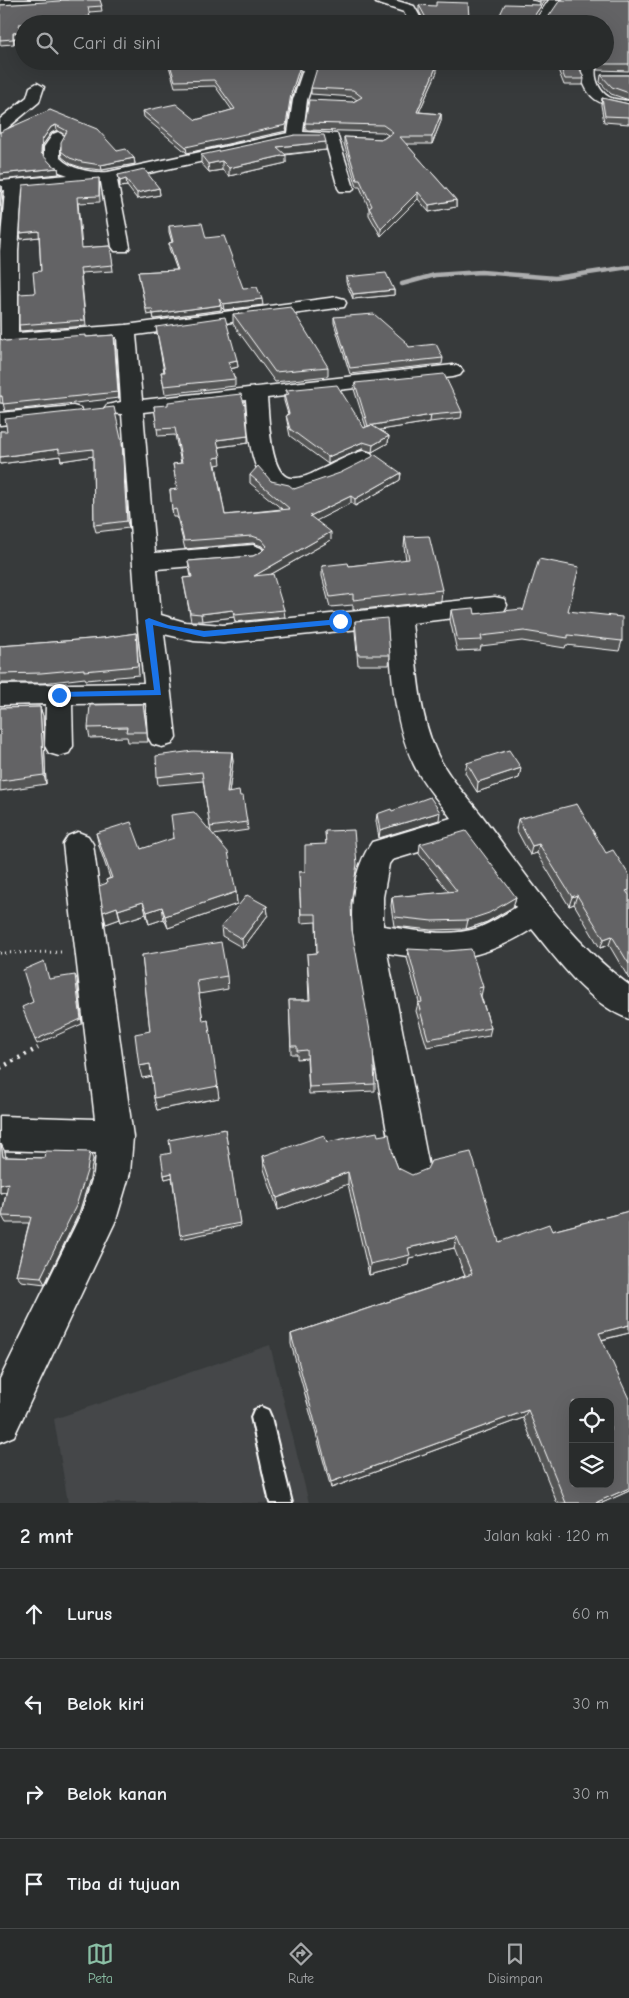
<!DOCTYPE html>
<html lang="id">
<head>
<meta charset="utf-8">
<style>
  :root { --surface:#292c2c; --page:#313434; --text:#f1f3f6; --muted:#a5a7a9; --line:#454848; --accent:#8abfa5 }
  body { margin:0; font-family:"Comic Neue",sans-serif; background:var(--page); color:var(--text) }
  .controls { position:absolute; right:15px; bottom:15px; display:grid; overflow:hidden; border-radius:10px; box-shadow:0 5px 20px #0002 }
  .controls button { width:45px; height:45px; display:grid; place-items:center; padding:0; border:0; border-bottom:1px solid var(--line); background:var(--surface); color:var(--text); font:25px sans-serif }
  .stop { position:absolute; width:15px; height:15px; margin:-11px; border:4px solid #1a73e8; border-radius:50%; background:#fff }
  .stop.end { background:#1a73e8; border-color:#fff; box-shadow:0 1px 5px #0008 }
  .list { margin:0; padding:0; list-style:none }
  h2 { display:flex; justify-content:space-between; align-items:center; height:65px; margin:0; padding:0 20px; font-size:21px }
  h2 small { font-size:16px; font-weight:400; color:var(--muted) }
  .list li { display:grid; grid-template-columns:32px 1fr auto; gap:15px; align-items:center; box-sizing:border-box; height:90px; padding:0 20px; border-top:1px solid var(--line) }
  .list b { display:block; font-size:19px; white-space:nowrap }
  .list em { font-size:16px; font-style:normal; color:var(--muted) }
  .icon { flex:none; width:28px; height:28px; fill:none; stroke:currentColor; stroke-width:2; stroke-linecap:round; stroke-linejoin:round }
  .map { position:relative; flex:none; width:629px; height:1503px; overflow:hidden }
  .search { position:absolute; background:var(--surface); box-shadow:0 5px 20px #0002; left:15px; right:15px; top:15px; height:55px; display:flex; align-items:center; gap:12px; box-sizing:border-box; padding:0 18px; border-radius:28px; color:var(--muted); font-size:19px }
  .sheet { height:425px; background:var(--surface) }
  nav { display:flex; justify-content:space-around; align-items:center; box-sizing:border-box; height:70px; border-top:1px solid var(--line); background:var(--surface); font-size:14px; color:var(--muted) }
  nav a { display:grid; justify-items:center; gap:2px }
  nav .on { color:var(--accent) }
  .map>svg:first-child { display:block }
  .built { fill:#444748 }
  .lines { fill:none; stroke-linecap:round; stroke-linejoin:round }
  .stream { stroke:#adaeaf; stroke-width:4.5 }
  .service-casing { stroke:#fff; stroke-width:4 }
  .minor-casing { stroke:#fff; stroke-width:3 }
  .path-far1 { stroke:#fff; stroke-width:3; stroke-dasharray:1 4; stroke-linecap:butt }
  .path { stroke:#fff; stroke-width:4.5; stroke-dasharray:2 5; stroke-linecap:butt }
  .service { fill:#2a2d2e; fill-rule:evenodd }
  .minor { fill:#2a2d2e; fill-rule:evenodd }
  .wall { fill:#555657; stroke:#fff }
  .shaded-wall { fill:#454647; stroke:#fff }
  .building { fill:#636465; stroke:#fff; fill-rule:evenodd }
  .route { fill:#1a73e8 }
</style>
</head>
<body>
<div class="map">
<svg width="629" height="1503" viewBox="0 0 629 1503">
  <rect width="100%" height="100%" fill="#373a3b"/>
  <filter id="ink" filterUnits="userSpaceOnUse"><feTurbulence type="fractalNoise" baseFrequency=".02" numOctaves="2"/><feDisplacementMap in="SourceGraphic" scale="10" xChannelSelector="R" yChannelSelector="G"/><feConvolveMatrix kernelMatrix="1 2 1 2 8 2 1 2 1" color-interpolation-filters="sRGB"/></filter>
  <g filter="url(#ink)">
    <path class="built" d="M270 1345 309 1503H68L54 1419Z"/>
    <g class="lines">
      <path class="stream" d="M402 284 435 275 481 272 555 278 629 267"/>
      <g class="service-casing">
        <path id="service" d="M261 1407 268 1410 271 1417 292 1503H270L251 1417 254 1410Z"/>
      </g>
      <g class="minor-casing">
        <path id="minor" d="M0 0H67L61 4 0 8Z
          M375 0H394L414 6 424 24H410L404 12 376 3Z
          M549 0H562L545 24H532Z
          M394 61 392 64 367 69 317 70 307 100 303 132 337 134 354 188 352 191H340L338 188 325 141H295L117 180 130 247 127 251H115L112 247 101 182 22 189 18 251V333L126 325 337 297 344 299 346 303 344 307 136 335 142 400 453 365 460 367 463 371 460 375 453 377 267 398C269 415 269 476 291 478 300 479 310 475 317 471 332 465 347 455 363 451L371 453 374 458 371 463C334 480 269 520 253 457 248 439 248 419 246 400L143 412 155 553 253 545 261 548 265 553 261 558 253 561 157 569 161 615 185 622 223 625 495 597 504 599 507 605 504 611 495 613 412 623C417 665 418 710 435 749 445 774 467 796 483 817 527 876 569 941 629 985V1019C589 1004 558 961 532 929 479 962 448 963 387 953L429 1167 424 1179 411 1185 398 1179 393 1167C386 1124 378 1082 371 1039 360 980 334 895 372 842L451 818C439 801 423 784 414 765 393 721 392 673 388 626L223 643 194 641 164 634 176 737 172 744 162 747 152 744 148 737 146 703 72 704 73 746 69 753 59 756 49 753 45 746 46 704 0 705V685L144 683 137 620 122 414 107 413 104 409 107 405 121 402 117 337 8 346 1 344 0 251 5 190 0 191V181L68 175 54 170 44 159V147L53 134 58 132 66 137 60 147V158C72 170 92 173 108 172L288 133 293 100 303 70H191L184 66 186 63ZM465 838 516 907C504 915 491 923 478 928 448 938 413 930 383 926V897L389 864 392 860Z
          M584 61H598C592 73 597 90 609 97 615 100 623 100 629 101V109C609 107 592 104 584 84 581 76 580 69 584 61Z
          M37 83 44 87 39 102 5 130 0 132V119L27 97 30 87Z
          M73 406 80 408 83 412 80 416 0 425V413Z
          M78 832 88 836 93 844 133 1137 130 1173 116 1220 14 1436 0 1442V1379L81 1214 94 1173 96 1153 0 1150V1116L95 1119 63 844 68 836Z"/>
      </g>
      <path class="path-far1" d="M0 953 64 952"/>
      <path class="path" d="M0 1068 38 1048"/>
      <use href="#service" class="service"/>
      <use href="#minor" class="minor"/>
    </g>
    <path class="wall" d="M100 0 102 11 89 12 90 22H87V24H24V29H19L21 38H14V44L0 45V5Z
      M531 0H548L535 19H547L629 0V71L597 70 605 24H416V20L423 19 419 11V5L469 18 497 21 540 5V2Z
      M169 61H186L185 62 191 66 300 72 291 100 286 131 187 153 144 117 143 111 196 120 232 110 215 86 175 87 169 66Z
      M534 61H583L581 70 584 79 583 85H564L557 67 533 64Z
      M437 72 419 112 441 114V121L432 144H406L456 200V207L429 212 418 199 381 236 369 215V208L360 187H357L344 144V137L383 139 388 135 383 132 305 130V123L357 100 353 97 311 94V88Z
      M601 75H629V100L611 94 600 82Z
      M602 98 629 104V124L604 122 601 105Z
      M50 110 117 151 134 158 135 164 102 170 83 168 71 164 62 157 61 151 65 135 57 130 51 133 42 146V155L52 165 58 168 59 174 0 180Z
      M326 150 285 155 286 163 229 176 222 170 209 172 201 163V155Z
      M118 175 159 188 160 195 137 199 127 186 120 187Z
      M99 178 100 202 78 203 82 248 110 246 113 271 81 273 86 326 20 331 19 325 35 293 41 271 39 237 21 239 20 233Z
      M169 226 206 238 243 288 263 305 224 310 221 307V310L154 319 153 314 147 315 138 272 177 270 169 248V243L172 242 169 232Z
      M346 277 394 290V295L353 299 346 282Z
      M233 314 328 367V376L275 382 233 324Z
      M334 317 409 347 443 358 442 364 350 374 334 323Z
      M156 327 237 360 238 367 231 369 235 379V386L165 394 161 372H164Z
      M114 335 119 398 5 411 3 403H0L6 341 86 337Z
      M355 383 462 412 461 418 430 422 380 430 389 436 388 443 372 452 362 449 328 464 290 436 287 421 286 415 288 414 284 401V395L286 394V390L364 428 366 427 354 389Z
      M154 406 248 443 219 447 221 464 216 465 225 515 282 509 250 483V475L271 481 294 489 401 473 400 480 355 506 351 503 315 521 331 540 270 575 284 610 285 617 235 622 234 617 202 621H191L183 578 191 577 188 561 253 556 261 552 264 549 262 546 253 543 185 549 177 517H173L170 490 177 489 173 464 181 463 175 435 158 436Z
      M0 431 122 443 129 528 96 532 94 525 93 456 61 461 60 456 0 464Z
      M405 537 442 590 441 601 353 610V605L330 607 322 576V566H349L406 560 404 547Z
      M451 610 475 614 523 611H568L622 641 619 651 566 645 565 648 522 641 481 646 480 650 457 651 450 620Z
      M355 621 390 655 389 665H358L355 631Z
      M136 633 137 643 139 675 86 680 85 678 43 683H0V646L103 638Z
      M143 704 148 742H128L127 737 90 738 88 728Z
      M40 707 43 716 46 784 0 791V708Z
      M232 752 233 761 229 793 240 796 247 822 248 830 213 835 236 892 237 904 168 928 164 919 149 924 146 914 121 922 120 919 106 924 107 883 106 880 110 878 99 846 96 833 141 849 211 832 203 781 158 785 157 777Z
      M467 763 521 768 519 778 477 792 465 773Z
      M377 814 439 820 379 838 376 821Z
      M518 819 606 853 629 875V979L609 945 600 948 574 904 569 906 537 853 530 855 516 829Z
      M325 831 356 873 351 908 352 930 375 1084V1091L309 1094 307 1058 297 1059V1054H291L289 1000H309L307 954 317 953 316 922 301 923 299 872H305L326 844Z
      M420 844 516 897 513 907 487 922 466 929 431 930 394 926 391 906 392 897 449 892 419 854Z
      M267 906 268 915 243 948 222 936 221 927Z
      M408 949 483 987 481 996 491 1028 489 1036 427 1047 416 1011 418 1003 419 1002 407 958Z
      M142 955 227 976 228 989 199 994 203 1021 219 1098 157 1110 154 1098 152 1076 142 1078 150 1031Z
      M225 1129 240 1226 181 1239 172 1177 165 1179 164 1175 171 1153Z
      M378 1136 393 1155 398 1168 499 1242 552 1231 629 1211V1333L602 1340 629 1491 602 1503H557L523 1418 331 1488 291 1344V1334L465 1276 454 1248 409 1258 408 1265 369 1275 348 1184 278 1210 264 1169 263 1156 327 1142Z
      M1 1144 5 1152 6 1157 93 1159 90 1178 79 1213 45 1284 21 1281 16 1275 29 1223H6L2 1216 6 1192 0 1193V1145Z"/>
    <path class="shaded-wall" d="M545 0H548L532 24V19Z
      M20 32 21 38H14V44L13 33Z
      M437 65V72L416 119 417 112Z
      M300 66V72L291 100 286 131 187 153 186 147 291 94Z
      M441 114V121L432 144V137Z
      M56 125 57 130 51 133 42 146V159L41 153 42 140 51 127Z
      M326 142V150L277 155V147Z
      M286 155V163L229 176V168Z
      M134 158 135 164 102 170 101 165Z
      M222 161V170L209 172 208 164Z
      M58 168 59 174 0 180V174Z
      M126 179 127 186 120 187V181Z
      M2 186 3 192 0 228V207Z
      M159 188 160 195 137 199V193Z
      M418 192V199L381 236V229Z
      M456 200V207L429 212V205Z
      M39 231 40 237 21 239 20 233Z
      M394 290V295L353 299V294Z
      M262 299 263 305 224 310 223 304Z
      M221 305V310L154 319 153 314Z
      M114 335 115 341 119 398 118 392Z
      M237 360 238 367 229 369 228 362Z
      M0 396H2L4 403H0Z
      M431 415 430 422 368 432V426Z
      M248 436V443L218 447 217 440Z
      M389 436 388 443 372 452 373 445Z
      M363 442 362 449 328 464V457Z
      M122 443 123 450 129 528 127 521Z
      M59 449H93L94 456 61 461 60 456 0 464V457Z
      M401 473 400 480 355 506V499Z
      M351 496V503L310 524V516Z
      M331 532V540L254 584V576Z
      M233 610 234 617 202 621 201 614Z
      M40 707 43 716 46 784 44 775Z
      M232 752 233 761 228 801 227 793Z
      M521 768 519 778 477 792 478 782Z
      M440 812 439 820 379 838 380 830Z
      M539 844 537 853 530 855 532 846Z
      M236 892 237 904 168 928 165 916Z
      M577 895 574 904 569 906 572 897Z
      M516 897 513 907 487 922 466 929 468 920Z
      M143 902 146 914 121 922 118 910Z
      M267 906 268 915 243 948 242 939Z
      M117 907 120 919 106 924 103 912Z
      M162 907 164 919 149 924 147 912Z
      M612 936 609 945 600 948 604 939Z
      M75 975 77 979 82 1024 37 1044 35 1040Z
      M208 1020 219 1098 157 1110 154 1098Z
      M150 1064 153 1076 142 1078 139 1066Z
      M1 1144 5 1152 7 1165 3 1157Z
      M90 1152 93 1159 90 1178 79 1213 45 1284 41 1277Z
      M348 1172V1184L278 1210 277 1198Z
      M172 1173 173 1177 165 1179 164 1175Z
      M8 1183 12 1190 0 1193V1185Z
      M457 1237 454 1248 409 1258 408 1265 369 1275 370 1264 408 1248Z
      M629 1325V1333L592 1342 599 1333Z
      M528 1410 523 1418 331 1488V1482Z
      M629 1488V1491L602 1503H595Z"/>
    <path class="building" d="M61 0H100L102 6 88 7 90 17H86L85 22 19 24 20 32 13 33V39L0 40V5L60 1Z
      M540 0H545L532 19H547L560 0H629V64H599V61H605V24H436L416 20 426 18 419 5 436 6V2L468 3 469 18 497 21 505 4 540 5Z
      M260 15 322 23 346 17 351 24H249Z
      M169 61H185L191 66H300L291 94 286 125 186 147 143 111 176 104 196 120 235 109 214 80 175 81Z
      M383 61 437 65 417 112 441 114 432 137H400L456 200 429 205 418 192 381 229 369 208 372 206 360 180H357L344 137 383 139 393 132 383 125 305 123 309 100 353 102 362 97 353 90 311 88 318 65 367 64Z
      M558 61H583L580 69 584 79H565Z
      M601 75H629V93L612 87Z
      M602 98 629 104V117L605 116Z
      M50 110 97 129 117 151 126 149 134 158 101 165 82 162 70 158 61 151V142L67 131 56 125 51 127 42 140 41 153 52 165 58 168 0 174V132Z
      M295 135H324L326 142 277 147 286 155 229 168 222 161 208 164 201 155Z
      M144 169 159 188 137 193 126 179 120 181 118 175Z
      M99 178V196L77 197 81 248 110 246 113 265 80 268 85 320 19 325V294L35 293 33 272 41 271 39 231 20 233 23 185Z
      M0 186H2L0 207Z
      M202 223 206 238 224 236 243 288 257 287 262 299 223 304 219 299 221 305 153 314 152 309H146L138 272 178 270 169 243 173 242 169 226Z
      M386 273 394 290 353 294 346 277Z
      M291 307 328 367 275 372 233 314Z
      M374 314 406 342 409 347 436 344 443 358 350 368 334 317Z
      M225 317 237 360 228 362 235 379 164 386 161 372H165L156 327Z
      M86 335V337L114 335 118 392 3 404 2 396H0V339L6 341Z
      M444 374 462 412 431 415 368 426 355 383Z
      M337 385 364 428 371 425 389 436 373 445 363 442 328 457 290 429 286 415 289 414 284 395 289 394 286 390Z
      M241 394 245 406 248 436 217 440 221 457 214 458 225 515 290 509 250 475 258 466 271 481 289 485 294 489 340 473 372 457 374 454 401 473 355 499 351 496 310 516 331 532 254 576 273 574 284 610 235 615 233 610 201 614 190 613 183 578 192 577 188 561 253 556 261 552 267 546 261 539 252 536 184 541 176 509 172 510 170 490 177 489 173 464 182 463 175 428 157 429 154 406 168 405V402Z
      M114 407 122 443 127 521 94 525 93 449 59 453V449L0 457V431H7L5 419Z
      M429 536 442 590 353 600V594L330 597 322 566 348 563 349 566 409 559 405 537Z
      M539 559 579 567 568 611 622 617V641L568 635V638L524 631 481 636 482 640 458 641 451 610 474 608 475 614 522 609 523 611Z
      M387 618 390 655H358L355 621Z
      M136 633 138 666 84 671V669L41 673 0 674V646L103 638Z
      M143 704 147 732H126L127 727 88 728 90 705Z
      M40 707 44 775 0 781V708Z
      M509 750 521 768 478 782 467 763Z
      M193 751 232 752 227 793 239 791 240 796H243L247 822 210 827 202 772 157 777 156 756Z
      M430 797 440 812 380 830 377 814 391 809 392 811Z
      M577 804 606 853 613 850 629 875V890L626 891 629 895V964L612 936 604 939 577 895 572 897 539 844 532 846 518 819Z
      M194 812 228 852 236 892 165 916 162 907 147 912 143 902 118 910 117 907 103 912 99 886 107 883 106 880 112 878 96 833 131 822 141 849 174 838 171 815Z
      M354 830 357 864 351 903 352 930 373 1048 375 1084 309 1087 307 1050 297 1051V1046H291L289 1000H310L307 954 317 953 316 914H301L299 872H305V845L326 844 325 831Z
      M466 831 516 897 489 913 468 920 432 921 395 917 392 897 457 891 420 844Z
      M247 895 267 906 242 939 221 927Z
      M221 942 227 976 197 981 203 1021 208 1020 218 1086 154 1098 150 1064 139 1066 135 1034 150 1031 142 955Z
      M408 949 447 951 471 949 483 987 478 988 491 1028 428 1039 418 1003 422 1002Z
      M44 961 49 979 75 975 81 1019 35 1040 22 1007 33 1002 23 970Z
      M225 1129 240 1223 180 1235 172 1173 164 1175 161 1155 171 1153 169 1140Z
      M377 1132 378 1136 389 1134 393 1155 398 1168 412 1175 427 1169 431 1161 471 1152 499 1242 549 1224 552 1231 629 1211V1325L599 1333 629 1399V1488L595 1503H566L528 1410 331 1482 291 1334 472 1274 457 1237 408 1248 410 1255 370 1264 348 1172 277 1198 263 1156 324 1135 327 1142ZM573 1402H610V1484H573Z
      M1 1144 3 1157 45 1158 46 1151 90 1152 87 1171 76 1206 41 1277 16 1275 31 1217 2 1216 8 1183 0 1185V1145Z"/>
  </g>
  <path class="route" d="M149 618 168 625 204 631 340 619 344 621 340 624 204 637 153 625 161 695 56 697V693L59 692 154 690 145 620Z"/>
</svg>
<div class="controls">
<button><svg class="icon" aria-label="locate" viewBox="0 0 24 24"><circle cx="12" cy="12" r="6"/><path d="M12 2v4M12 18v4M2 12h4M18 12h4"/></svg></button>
<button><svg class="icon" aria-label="layers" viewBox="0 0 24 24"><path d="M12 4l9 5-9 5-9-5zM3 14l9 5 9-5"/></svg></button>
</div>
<div class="stop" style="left:340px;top:621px"></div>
<div class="stop end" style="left:59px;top:695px"></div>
<div class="search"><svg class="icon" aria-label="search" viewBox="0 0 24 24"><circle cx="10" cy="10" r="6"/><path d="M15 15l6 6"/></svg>Cari di sini</div>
</div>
<section class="sheet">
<h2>2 mnt<small>Jalan kaki · 120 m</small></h2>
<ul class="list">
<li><svg class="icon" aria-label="ahead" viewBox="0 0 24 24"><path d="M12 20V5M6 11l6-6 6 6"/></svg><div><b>Lurus</b></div><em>60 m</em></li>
<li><svg class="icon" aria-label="left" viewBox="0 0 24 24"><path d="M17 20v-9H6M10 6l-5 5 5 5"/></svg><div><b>Belok kiri</b></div><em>30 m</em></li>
<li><svg class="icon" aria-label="right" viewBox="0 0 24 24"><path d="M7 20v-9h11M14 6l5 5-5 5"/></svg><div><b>Belok kanan</b></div><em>30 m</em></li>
<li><svg class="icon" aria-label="arrive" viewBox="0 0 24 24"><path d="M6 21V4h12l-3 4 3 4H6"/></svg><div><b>Tiba di tujuan</b></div></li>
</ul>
</section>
<nav>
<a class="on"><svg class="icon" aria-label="map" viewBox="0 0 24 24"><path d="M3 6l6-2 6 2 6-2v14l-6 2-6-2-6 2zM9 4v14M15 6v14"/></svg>Peta</a>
<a><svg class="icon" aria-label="directions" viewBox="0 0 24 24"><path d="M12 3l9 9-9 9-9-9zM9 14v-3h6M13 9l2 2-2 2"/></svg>Rute</a>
<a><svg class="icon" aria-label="saved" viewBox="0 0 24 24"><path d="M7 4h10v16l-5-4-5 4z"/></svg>Disimpan</a>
</nav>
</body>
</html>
